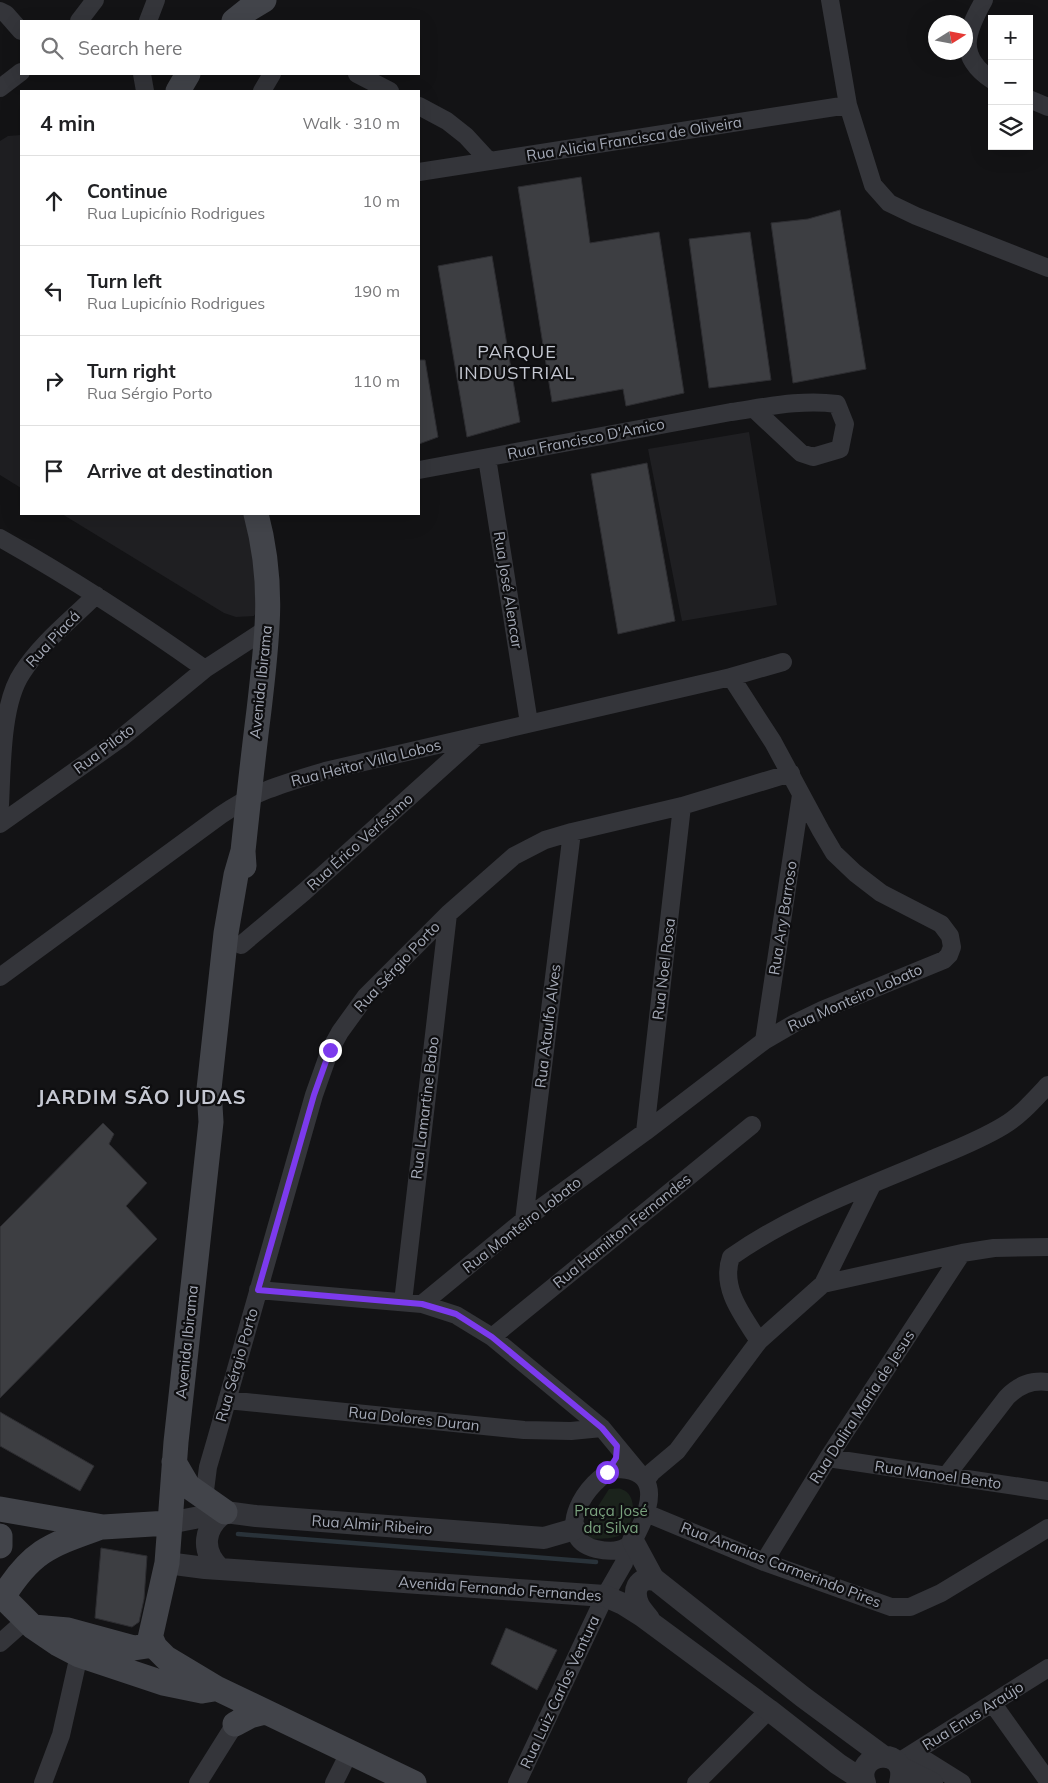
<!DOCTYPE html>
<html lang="en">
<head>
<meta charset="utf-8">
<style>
  :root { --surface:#fff; --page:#f2f2f2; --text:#202124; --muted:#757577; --line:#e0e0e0 }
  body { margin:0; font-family:Mulish,sans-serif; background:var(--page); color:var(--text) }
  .controls { position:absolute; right:15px; top:15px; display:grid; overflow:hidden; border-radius:0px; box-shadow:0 5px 20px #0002 }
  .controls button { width:45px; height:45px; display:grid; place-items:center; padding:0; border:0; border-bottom:1px solid var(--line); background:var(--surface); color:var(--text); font:25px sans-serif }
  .compass { position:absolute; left:928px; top:15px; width:45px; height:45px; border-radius:50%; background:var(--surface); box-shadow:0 5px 20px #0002; rotate:79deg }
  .stop { position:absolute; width:15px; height:15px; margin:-11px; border:4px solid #7c3aed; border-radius:50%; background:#fff }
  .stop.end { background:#7c3aed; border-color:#fff; box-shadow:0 1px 5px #0008 }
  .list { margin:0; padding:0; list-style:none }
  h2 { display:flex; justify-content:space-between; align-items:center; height:65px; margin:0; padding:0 20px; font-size:21px }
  h2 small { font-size:16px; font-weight:400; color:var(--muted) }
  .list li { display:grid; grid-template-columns:32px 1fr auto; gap:15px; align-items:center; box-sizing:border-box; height:90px; padding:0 20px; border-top:1px solid var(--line) }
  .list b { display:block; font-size:19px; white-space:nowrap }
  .list p { margin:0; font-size:16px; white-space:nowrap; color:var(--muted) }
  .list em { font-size:16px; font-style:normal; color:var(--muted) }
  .icon { flex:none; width:28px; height:28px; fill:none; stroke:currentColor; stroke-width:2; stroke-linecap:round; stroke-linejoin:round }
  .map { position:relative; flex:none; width:1048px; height:1783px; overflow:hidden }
  .search { position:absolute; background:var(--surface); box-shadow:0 5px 20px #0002; left:20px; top:20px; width:400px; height:55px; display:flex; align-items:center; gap:12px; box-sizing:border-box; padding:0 18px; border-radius:0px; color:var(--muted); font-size:19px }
  .panel { position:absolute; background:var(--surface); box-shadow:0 5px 20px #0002; left:20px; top:90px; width:400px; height:425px; border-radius:0px }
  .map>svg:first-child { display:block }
  .built { fill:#1f1f22 }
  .green { fill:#1b231c }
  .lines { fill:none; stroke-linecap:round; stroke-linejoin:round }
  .stream { stroke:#293239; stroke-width:4.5 }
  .building { fill:#3d3e42; stroke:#2d2d31 }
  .minor { stroke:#34353a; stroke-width:18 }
  .tertiary { stroke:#34353a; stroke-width:22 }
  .secondary { stroke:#42444a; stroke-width:25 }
  .route { stroke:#7c3aed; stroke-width:6 }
  .labels { text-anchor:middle; stroke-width:4.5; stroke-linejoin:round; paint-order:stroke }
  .street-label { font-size:15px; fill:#a4a9b6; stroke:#0e0e10 }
  .park-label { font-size:15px; fill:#7aa27e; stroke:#0e0e10 }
  .quarter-label { font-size:18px; letter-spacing:1px; fill:#c5c8d2; stroke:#0e0e10 }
  .district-label { font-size:20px; font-weight:bold; letter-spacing:1px; fill:#c5c8d2; stroke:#0e0e10 }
</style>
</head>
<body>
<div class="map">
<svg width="1048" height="1783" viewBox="0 0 1048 1783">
  <rect width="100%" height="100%" fill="#131315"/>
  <path class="built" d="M21 135V488L0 475V141L8 136Z
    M749 432 777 605 682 621 648 449Z
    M62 514H246L251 529 258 609 254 616 236 617 224 613Z"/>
  <path class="green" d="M609 1489C613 1489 618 1488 621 1489 639 1494 634 1524 623 1533 615 1540 601 1538 592 1539L583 1530Z"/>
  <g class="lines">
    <path class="stream" d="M238 1534 596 1562"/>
  </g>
  <path class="building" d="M581 177 590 243 659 232 684 393 626 406 623 389 552 402 518 187Z
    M840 210 866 369 793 383 771 223 808 219Z
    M750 232 771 380 709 388 689 239Z
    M492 256 520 422 467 437 438 266Z
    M419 360H425L438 437 419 444Z
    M647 463 675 621 618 634 591 474Z
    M103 1123 114 1134 109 1144 147 1183 126 1206 157 1239 0 1398V1227Z
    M0 1412 94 1466 80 1491 0 1446Z
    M101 1548 147 1556 144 1599 139 1622 132 1627 95 1618Z
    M506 1628 557 1650 537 1690 491 1664Z"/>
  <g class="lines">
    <path class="minor" d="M830 0 848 105 873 185 889 203 916 216 1048 268
      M984 0C966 32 956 56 992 80
      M0 11 6 14 21 31
      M79 21 95 0
      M148 21 156 0
      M142 74 145 91
      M357 74 390 91
      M0 88 21 72
      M262 91 272 74
      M1029 99 1048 107
      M419 106 447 121 466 136 489 161
      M419 172 848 105
      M487 458 529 723
      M419 470 731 412C766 407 802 399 837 404L845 424 840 449 813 457 801 453 754 409
      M0 538C71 578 139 622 205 669
      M0 805C2 768 1 704 22 673 41 643 71 620 96 595
      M0 824 120 739 205 669 268 628
      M241 945 304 892 476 737
      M0 977 221 815C255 791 285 783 325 771L731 677 783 662
      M764 1041 801 795
      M645 1132 682 806
      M524 1220 572 832
      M823 1284 872 1185
      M258 1290 422 1304 456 1315 492 1337 602 1428 640 1474
      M403 1302 448 914
      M422 1304 524 1220 645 1132 764 1041 795 1023 822 1010 944 960 949 955 952 947 950 936 941 924 881 893 855 873 834 853 821 831 773 742 731 677
      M492 1337 752 1125
      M759 1341C743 1316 720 1288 731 1257 792 1214 862 1189 930 1160 954 1150 980 1140 1003 1126 1020 1116 1034 1100 1048 1085
      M227 1400 524 1430 571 1431 602 1428
      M828 1458 1048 1491
      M616 1469C655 1469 654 1496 641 1525 638 1532 633 1543 626 1547 618 1552 605 1551 596 1549 550 1538 587 1478 616 1469Z
      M946 1476 1007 1397C1019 1385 1031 1380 1048 1382
      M646 1480 652 1472 677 1451 759 1341 823 1284 962 1253 994 1248 1048 1247
      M204 1498 208 1467 215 1443 314 1095 330 1050 340 1032 366 996 448 914 514 856 545 840 572 832 682 806 791 773
      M646 1513 764 1562 891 1607H910L941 1593 1048 1528
      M764 1562 828 1458 962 1253
      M0 1643 26 1620
      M993 1704 1048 1781
      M914 1753 962 1783
      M897 1763 1048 1668
      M43 1783 61 1735 79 1655
      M198 1783 240 1716
      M334 1783 350 1751
      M517 1783 605 1596 624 1563 627 1547
      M696 1783 769 1710"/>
    <path class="tertiary" d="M169 1523 225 1512 256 1516 544 1538 575 1529
      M633 1541 653 1578 803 1697 883 1756
      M167 1563 205 1568 605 1596 623 1604 642 1616 769 1710 838 1764 864 1781
      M220 1569C200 1550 204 1527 225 1512
      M649 1619C646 1615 642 1611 639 1606 632 1591 637 1576 655 1580
      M900 1767 932 1783
      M865 1783C853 1752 910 1744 900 1783"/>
    <path class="secondary" d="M234 21 249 9 264 0
      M178 91 188 74
      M244 866 243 851C248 804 253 757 259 710 267 640 275 584 256 514
      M174 1462 188 1486 225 1512
      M0 1509 103 1527 169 1523
      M0 1536V1546
      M0 1594 33 1627 58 1644 79 1655 163 1683 202 1691 214 1689
      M3 1597C32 1550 51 1545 101 1527
      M33 1627 68 1630 134 1648 147 1646 149 1643 167 1563 176 1442 211 1122 209 1089 226 933 236 875 243 851
      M151 1638 155 1647 166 1658 216 1688 414 1783
      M235 1724 250 1716 265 1712"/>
  </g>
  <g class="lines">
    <path class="route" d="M330 1050 314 1095 258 1290 422 1304 456 1314 492 1337 602 1428 617 1446 616 1458 607 1472"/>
  </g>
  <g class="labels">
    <g class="street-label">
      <text transform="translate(634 139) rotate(-9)" y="5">Rua Alicia Francisca de Oliveira</text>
      <text transform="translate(586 439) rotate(-11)" y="5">Rua Francisco D'Amico</text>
      <text transform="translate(508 590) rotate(81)" y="5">Rua José Alencar</text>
      <text transform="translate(53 639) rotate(-47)" y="5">Rua Piacá</text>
      <text transform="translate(261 682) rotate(-84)" y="5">Avenida Ibirama</text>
      <text transform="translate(104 749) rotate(-37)" y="5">Rua Piloto</text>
      <text transform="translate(366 763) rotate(-14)" y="5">Rua Heitor Villa Lobos</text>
      <text transform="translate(360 842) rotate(-42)" y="5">Rua Érico Veríssimo</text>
      <text transform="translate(783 918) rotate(-81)" y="5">Rua Ary Barroso</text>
      <text transform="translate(397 967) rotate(-47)" y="5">Rua Sérgio Porto</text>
      <text transform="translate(664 969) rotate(-83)" y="5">Rua Noel Rosa</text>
      <text transform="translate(855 998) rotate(-24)" y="5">Rua Monteiro Lobato</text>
      <text transform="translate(548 1026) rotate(-83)" y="5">Rua Ataulfo Alves</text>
      <text transform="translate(425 1108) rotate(-83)" y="5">Rua Lamartine Babo</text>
      <text transform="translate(522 1225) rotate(-38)" y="5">Rua Monteiro Lobato</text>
      <text transform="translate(622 1231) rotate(-39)" y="5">Rua Hamilton Fernandes</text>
      <text transform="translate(187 1342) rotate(-84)" y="5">Avenida Ibirama</text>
      <text transform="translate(237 1365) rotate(-74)" y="5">Rua Sérgio Porto</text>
      <text transform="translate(862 1407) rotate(-57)" y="5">Rua Dalira Maria de Jesus</text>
      <text transform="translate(414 1419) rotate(6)" y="5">Rua Dolores Duran</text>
      <text transform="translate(938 1475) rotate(8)" y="5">Rua Manoel Bento</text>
      <text transform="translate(372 1525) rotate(4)" y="5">Rua Almir Ribeiro</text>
      <text transform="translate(781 1565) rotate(21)" y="5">Rua Ananias Carmerindo Pires</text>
      <text transform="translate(500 1589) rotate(4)" y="5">Avenida Fernando Fernandes</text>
      <text transform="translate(560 1692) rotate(-65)" y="5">Rua Luiz Carlos Ventura</text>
      <text transform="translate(973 1716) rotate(-32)" y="5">Rua Enus Araújo</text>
    </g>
    <g class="park-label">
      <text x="611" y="1516">Praça José<tspan x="611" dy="17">da Silva</tspan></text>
    </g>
    <g class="quarter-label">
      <text x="517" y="358">PARQUE<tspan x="517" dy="21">INDUSTRIAL</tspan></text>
    </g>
    <g class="district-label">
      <text x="142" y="1104">JARDIM SÃO JUDAS</text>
    </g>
  </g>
</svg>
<div class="controls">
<button>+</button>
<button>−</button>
<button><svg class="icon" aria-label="layers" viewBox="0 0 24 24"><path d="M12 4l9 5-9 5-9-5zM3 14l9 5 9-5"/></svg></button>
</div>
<svg class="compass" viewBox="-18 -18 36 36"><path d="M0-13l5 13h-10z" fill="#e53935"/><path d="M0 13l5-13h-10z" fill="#757577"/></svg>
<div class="stop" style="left:607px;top:1472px"></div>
<div class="stop end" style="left:330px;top:1050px"></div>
<div class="search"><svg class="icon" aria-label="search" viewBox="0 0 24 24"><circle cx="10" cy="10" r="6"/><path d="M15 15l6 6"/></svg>Search here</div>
<section class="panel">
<h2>4 min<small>Walk · 310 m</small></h2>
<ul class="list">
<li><svg class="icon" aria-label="ahead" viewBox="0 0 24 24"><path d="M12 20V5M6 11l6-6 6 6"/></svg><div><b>Continue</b><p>Rua Lupicínio Rodrigues</p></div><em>10 m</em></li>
<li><svg class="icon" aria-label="left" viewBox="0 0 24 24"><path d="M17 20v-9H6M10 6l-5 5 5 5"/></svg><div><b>Turn left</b><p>Rua Lupicínio Rodrigues</p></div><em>190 m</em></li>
<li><svg class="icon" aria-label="right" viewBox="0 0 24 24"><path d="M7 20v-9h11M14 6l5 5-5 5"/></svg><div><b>Turn right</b><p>Rua Sérgio Porto</p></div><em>110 m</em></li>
<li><svg class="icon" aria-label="arrive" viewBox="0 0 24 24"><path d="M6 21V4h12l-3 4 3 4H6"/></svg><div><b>Arrive at destination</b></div></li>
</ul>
</section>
</div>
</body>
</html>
